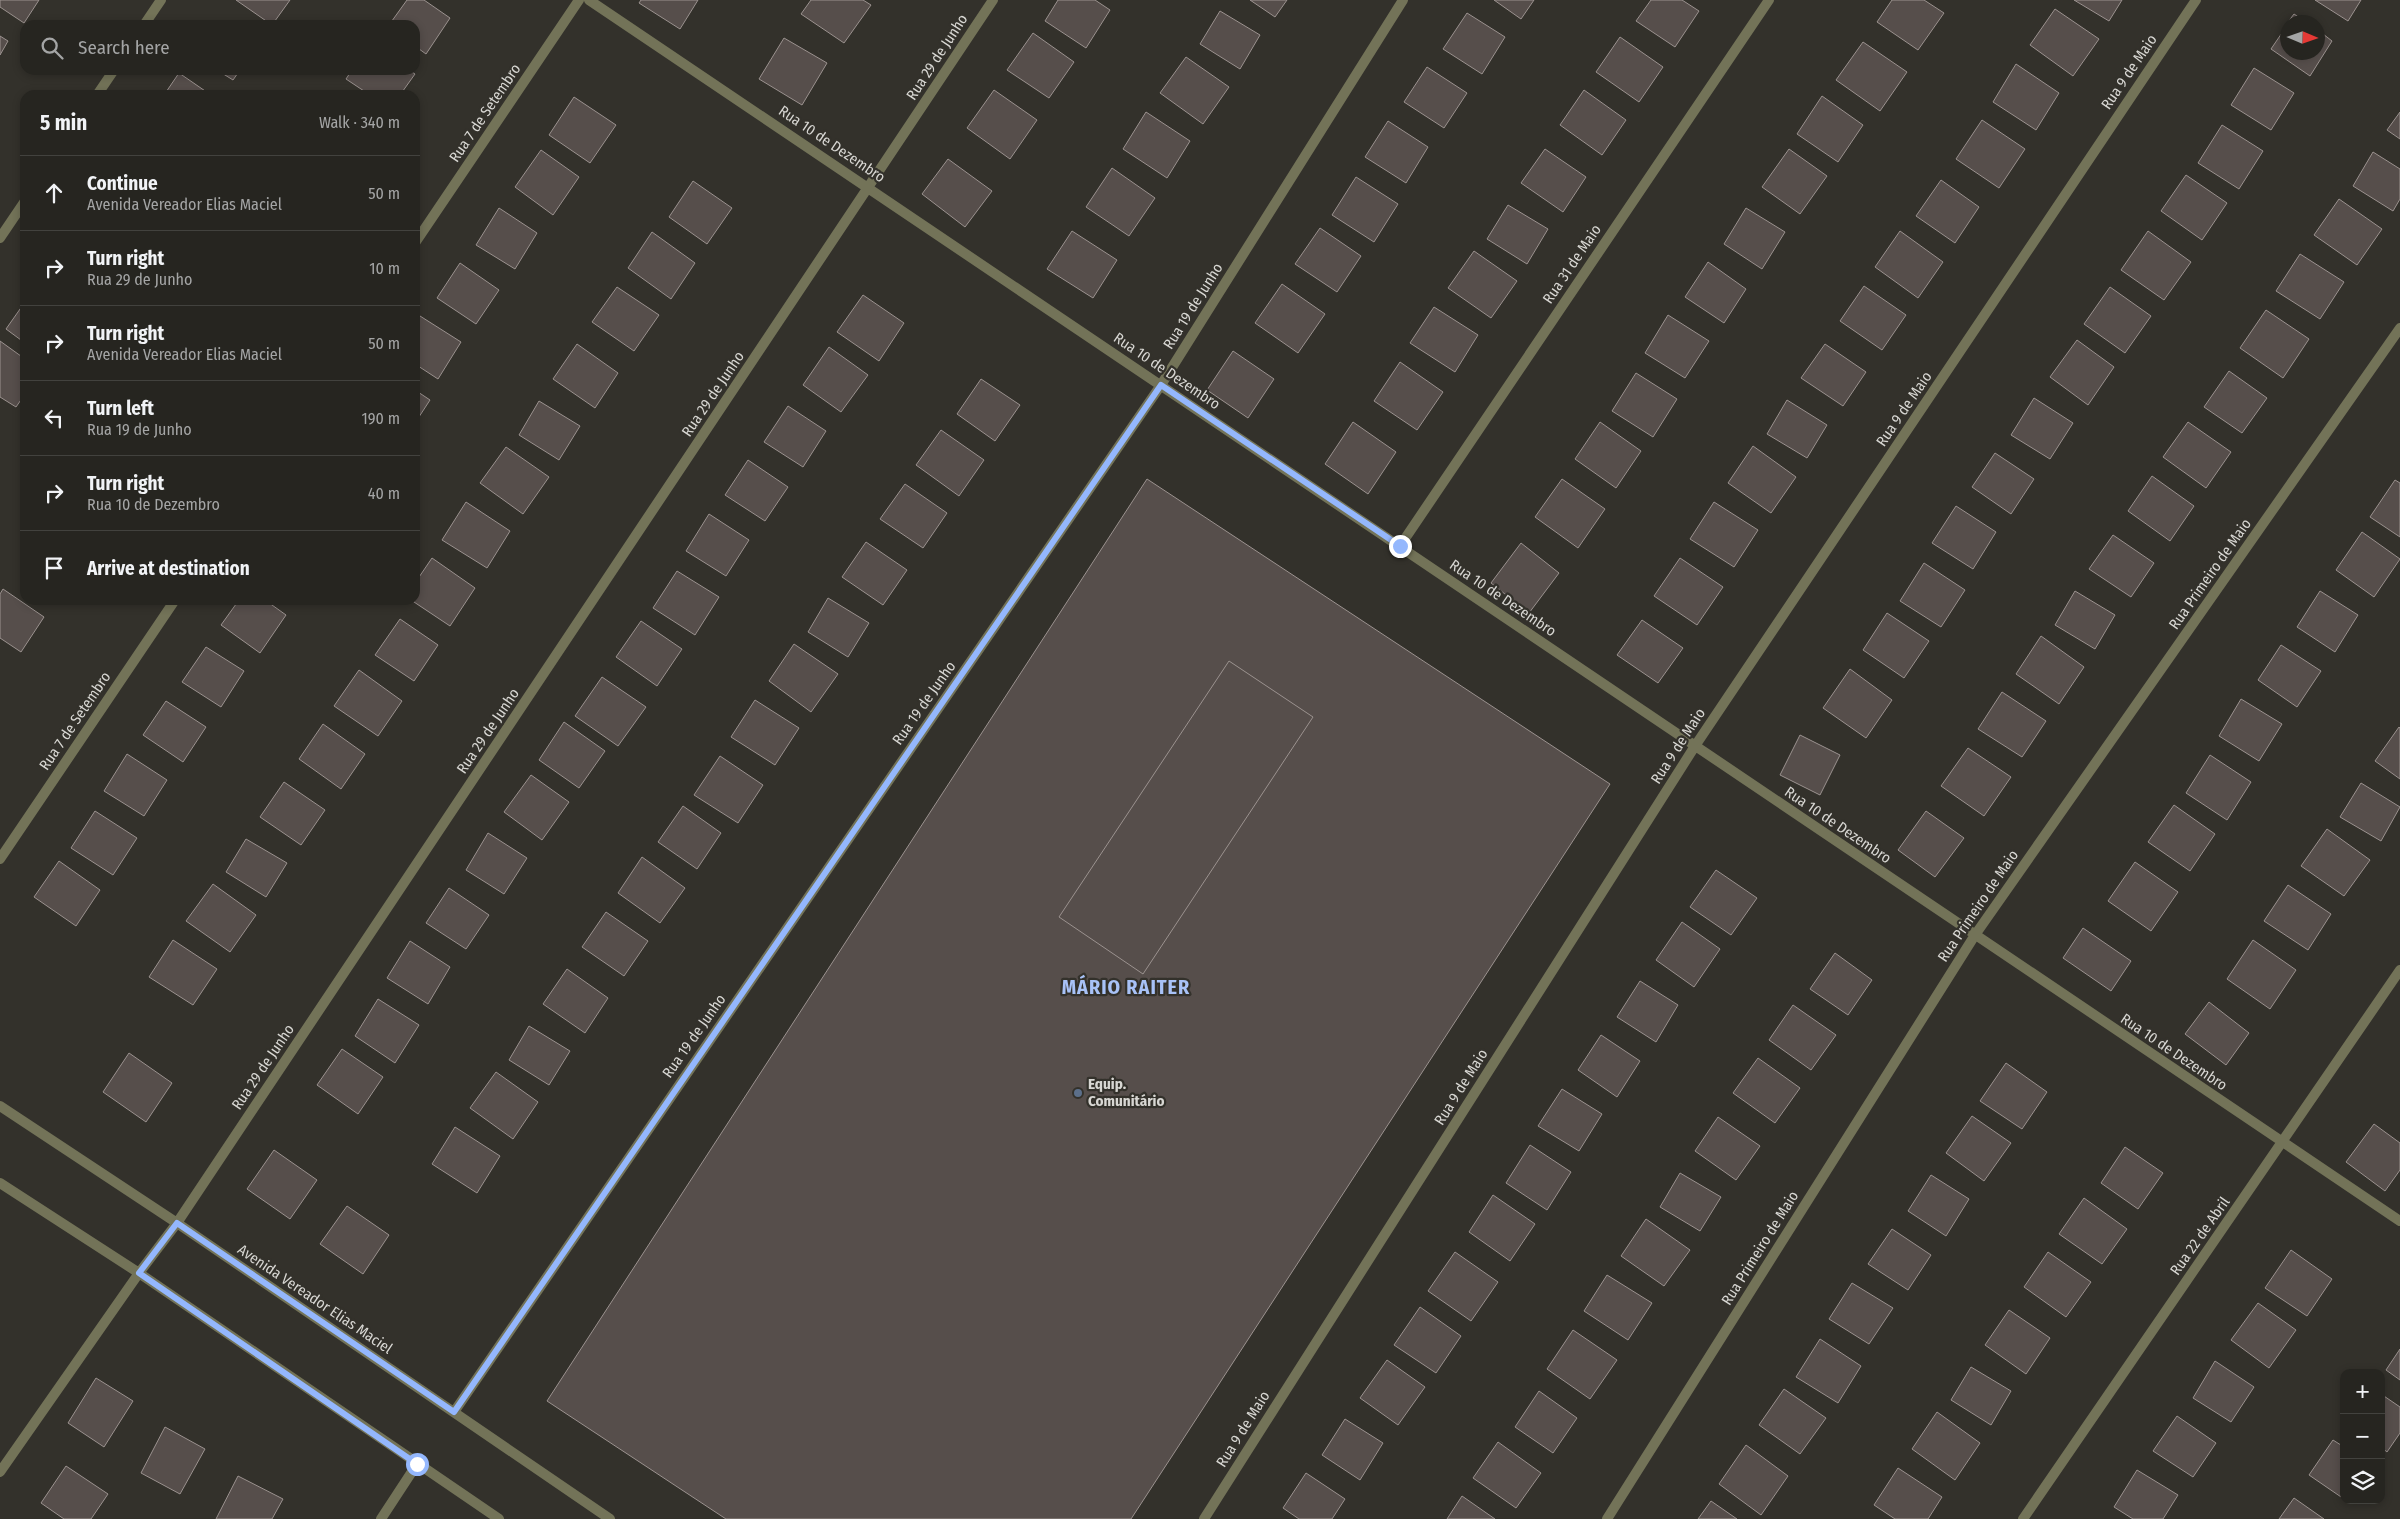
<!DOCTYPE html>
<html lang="en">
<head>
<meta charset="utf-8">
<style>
  :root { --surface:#262520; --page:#2e2d29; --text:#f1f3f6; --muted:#a4a5a5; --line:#42423e }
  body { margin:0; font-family:"Fira Sans Condensed",sans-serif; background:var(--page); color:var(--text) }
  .controls { position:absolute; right:15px; bottom:15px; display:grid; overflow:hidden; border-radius:10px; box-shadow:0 2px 8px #0003 }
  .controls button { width:45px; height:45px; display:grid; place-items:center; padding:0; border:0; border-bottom:1px solid var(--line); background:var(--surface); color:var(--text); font:25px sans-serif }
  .compass { position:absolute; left:2280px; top:15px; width:45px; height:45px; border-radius:50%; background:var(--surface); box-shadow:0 2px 8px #0003; rotate:92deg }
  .stop { position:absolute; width:15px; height:15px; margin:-11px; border:4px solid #94b7fd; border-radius:50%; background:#fff }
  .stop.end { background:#94b7fd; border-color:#fff; box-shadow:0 1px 5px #0008 }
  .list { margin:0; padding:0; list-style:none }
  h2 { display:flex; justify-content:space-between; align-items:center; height:65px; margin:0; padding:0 20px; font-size:21px }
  h2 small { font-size:16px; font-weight:400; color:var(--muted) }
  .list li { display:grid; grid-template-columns:32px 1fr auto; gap:15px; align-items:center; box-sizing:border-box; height:75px; padding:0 20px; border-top:1px solid var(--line) }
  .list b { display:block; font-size:19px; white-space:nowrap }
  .list p { margin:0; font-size:16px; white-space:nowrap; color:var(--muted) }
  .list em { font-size:16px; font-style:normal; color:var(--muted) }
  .icon { flex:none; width:28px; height:28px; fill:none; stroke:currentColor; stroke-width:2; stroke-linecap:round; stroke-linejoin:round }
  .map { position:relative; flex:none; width:2400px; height:1519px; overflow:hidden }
  .search { position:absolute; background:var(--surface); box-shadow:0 2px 8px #0003; left:20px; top:20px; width:400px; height:55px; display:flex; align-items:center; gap:12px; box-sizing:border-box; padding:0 18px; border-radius:15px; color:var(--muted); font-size:19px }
  .panel { position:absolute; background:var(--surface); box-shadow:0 2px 8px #0003; left:20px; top:90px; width:400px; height:515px; border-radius:15px }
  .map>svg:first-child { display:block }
  .building { fill:#564e4b; stroke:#9b928f }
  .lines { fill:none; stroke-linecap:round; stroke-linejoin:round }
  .street { stroke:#737358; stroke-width:10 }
  .route { stroke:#94b7fd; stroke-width:6 }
  .service-dot { fill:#5c6f8a; stroke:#33312b; stroke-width:2 }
  .labels { text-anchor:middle; stroke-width:4.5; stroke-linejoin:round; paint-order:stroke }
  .street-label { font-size:15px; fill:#d8d7d3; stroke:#33312b }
  .poi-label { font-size:15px; font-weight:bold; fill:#d8d7d3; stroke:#33312b; text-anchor:start }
  .district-label { font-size:20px; font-weight:bold; letter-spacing:1px; fill:#a8c2f7; stroke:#33312b }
</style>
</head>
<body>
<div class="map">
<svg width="2400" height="1519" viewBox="0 0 2400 1519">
  <rect width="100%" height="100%" fill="#33312b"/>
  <path class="building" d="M0 0H39L24 23 0 7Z
    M236 0H290L272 25Z
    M407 0H424L450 18 426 54 415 46V25H389Z
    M641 0H698L680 29 639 3Z
    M811 0H863L871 5 844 43 801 14Z
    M1058 0H1095L1110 10 1086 48 1045 21Z
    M1250 0H1287L1275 17Z
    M1494 0H1534L1521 19Z
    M1651 0H1682L1699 11 1675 47 1636 21Z
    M1892 0H1924L1944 13 1918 50 1877 22Z
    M2074 0H2122L2109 21Z
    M2315 0H2361L2348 21Z
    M2055 9 2099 39 2073 76 2030 45Z
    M1220 11 1260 35 1240 69 1200 44Z
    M1467 13 1505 37 1482 74 1443 49Z
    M2294 14 2306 22H2288Z
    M2288 24V52H2318V30L2332 41 2310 76 2271 49Z
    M1033 33 1074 62 1049 98 1007 70Z
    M0 36 8 41 0 55Z
    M1620 37 1663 67 1639 102 1596 72Z
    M784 38 827 63 802 105 759 79Z
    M1863 42 1907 72 1880 111 1836 80Z
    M1186 57 1229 87 1203 124 1160 93Z
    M2016 64 2059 93 2036 130 1993 102Z
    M1427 67 1467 93 1444 128 1404 102Z
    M2254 68 2294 93 2271 130 2231 105Z
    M217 70H240L233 80Z
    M352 70H409L415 74 400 95H370L346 79Z
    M179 73 211 95H164Z
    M994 90 1037 120 1010 159 967 128Z
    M1584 90 1626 120 1602 155 1560 125Z
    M1822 96 1863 125 1838 162 1797 134Z
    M574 97 616 125 590 163 549 135Z
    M1146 112 1190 141 1167 178 1123 149Z
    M2400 112V139L2387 130Z
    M1982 120 2025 149 1999 188 1956 159Z
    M1388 121 1428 147 1406 183 1365 157Z
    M2222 125 2263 151 2239 189 2198 163Z
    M1545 149 1586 177 1563 212 1521 183Z
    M1789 149 1827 176 1800 214 1762 187Z
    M541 150 579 177 553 215 515 187Z
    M2373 152 2400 169V199L2393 211 2353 186Z
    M948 159 992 191 965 227 922 194Z
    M1112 168 1155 198 1129 236 1086 207Z
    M2186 175 2227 203 2202 240 2161 211Z
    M1356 177 1398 204 1374 242 1332 215Z
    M1941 180 1979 207 1955 243 1916 216Z
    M693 181 732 208 707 244 669 217Z
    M2339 199 2382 229 2357 265 2314 235Z
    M1508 205 1548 229 1527 264 1487 239Z
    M499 208 537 233 515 269 476 245Z
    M1746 208 1785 232 1762 269 1724 244Z
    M1320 228 1361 256 1337 292 1295 264Z
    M1072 231 1117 260 1093 298 1047 269Z
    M1900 231 1943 262 1918 298 1875 267Z
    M2148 231 2191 262 2164 300 2121 270Z
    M652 232 695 263 671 299 628 268Z
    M1474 251 1517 281 1491 318 1448 288Z
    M2300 254 2344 282 2320 319 2276 291Z
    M1708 262 1746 289 1724 323 1685 297Z
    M460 263 499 290 476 324 437 298Z
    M1282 284 1325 314 1298 353 1255 323Z
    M1864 286 1906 315 1882 350 1840 321Z
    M617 287 659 315 634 351 592 322Z
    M2110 287 2151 316 2125 353 2084 324Z
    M863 295 904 323 879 361 837 332Z
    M25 302V343L6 329Z
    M1434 307 1478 335 1455 372 1410 343Z
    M2266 310 2309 339 2283 378 2240 348Z
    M1668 315 1709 341 1685 378 1645 353Z
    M420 316 461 342 438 379 415 364V325Z
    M2077 340 2114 367 2088 405 2050 377Z
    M0 341 25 359V394L16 407 0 397Z
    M577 344 618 373 595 408 553 379Z
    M1825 344 1866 372 1843 406 1801 378Z
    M829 347 868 375 841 412 803 385Z
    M1233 351 1274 379 1248 418 1207 390Z
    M1400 362 1443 392 1417 430 1374 401Z
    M2229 371 2267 398 2242 433 2204 407Z
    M1636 373 1677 399 1653 437 1612 411Z
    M981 379 1020 405 995 441 957 414Z
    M415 390 430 400 415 423Z
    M2034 398 2073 423 2050 459 2011 435Z
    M1787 400 1827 425 1807 458 1767 434Z
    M539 401 580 426 559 460 519 435Z
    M788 406 826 431 803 467 764 442Z
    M1353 422 1396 452 1368 494 1325 464Z
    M1600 422 1641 451 1616 488 1575 459Z
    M2188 422 2231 452 2206 488 2163 457Z
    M941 430 984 460 959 496 916 465Z
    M1753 446 1796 477 1771 513 1728 483Z
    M506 447 549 477 523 514 480 483Z
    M1995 453 2034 479 2011 514 1972 487Z
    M748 460 788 487 765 521 725 495Z
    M2152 476 2194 506 2170 541 2128 511Z
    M1147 479 1610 784 1131 1519H726L547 1401Z
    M1562 479 1605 509 1578 548 1535 517Z
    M2395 480 2400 483V537L2370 517Z
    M905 484 947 513 923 548 880 519Z
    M466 502 510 531 487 568 442 540Z
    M1714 502 1758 530 1734 567 1690 539Z
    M1956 506 1996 532 1973 569 1932 543Z
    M709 514 749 540 726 576 686 551Z
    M2362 532 2400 559 2374 597 2336 570Z
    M2113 535 2154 563 2131 597 2089 569Z
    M866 542 907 570 883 605 842 577Z
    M1521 543 1559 573 1529 613 1491 583Z
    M432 558 475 588 450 626 411 600H415V583Z
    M1680 558 1723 587 1697 625 1654 596Z
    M1924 563 1965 590 1941 627 1900 601Z
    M677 571 719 597 695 635 653 608Z
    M3 589 44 617 21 652 0 638V594Z
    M2075 591 2115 615 2095 649 2055 625Z
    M2320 591 2358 615 2335 652 2297 627Z
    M828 598 869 623 848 657 808 632Z
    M239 600H265L286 615 260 653 221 625Z
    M1887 613 1929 641 1904 678 1863 650Z
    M400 619 438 645 414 681 375 655Z
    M1642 620 1683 648 1658 683 1617 655Z
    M641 621 682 649 657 686 616 657Z
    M2041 636 2084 667 2059 704 2016 674Z
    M794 644 838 674 811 712 769 681Z
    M2281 645 2321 671 2297 707 2258 680Z
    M206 647 244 671 221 707 182 682Z
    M1229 661 1313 717 1143 974 1059 917Z
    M1850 669 1892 700 1866 738 1823 708Z
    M359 670 402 701 378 736 334 706Z
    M602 677 646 707 618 746 575 716Z
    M2002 692 2046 721 2022 757 1978 729Z
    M2241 699 2282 724 2259 761 2219 736Z
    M755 700 799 728 775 765 731 737Z
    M166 701 206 727 183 762 143 735Z
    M564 722 605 751 579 788 539 760Z
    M323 724 365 754 341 789 299 759Z
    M2399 727 2400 728V779L2375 761Z
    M1800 735 1840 755 1820 795 1780 775Z
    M1968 748 2011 777 1984 816 1941 786Z
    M127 754 167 780 144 816 104 791Z
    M2210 755 2251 782 2227 820 2186 793Z
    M720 756 763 785 738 823 694 795Z
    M531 775 569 802 542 840 504 812Z
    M284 782 325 810 301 845 260 817Z
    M2361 783 2400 807 2381 841 2340 817Z
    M2174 805 2215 834 2190 871 2148 842Z
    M683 806 721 833 697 869 658 842Z
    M95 811 137 838 113 875 71 848Z
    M1926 811 1964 838 1935 877 1898 850Z
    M2327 829 2370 860 2344 896 2301 866Z
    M488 833 527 858 504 894 466 870Z
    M246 839 287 863 266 897 226 872Z
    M642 857 685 888 660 923 618 893Z
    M59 861 100 890 76 926 34 897Z
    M2135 862 2178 892 2151 931 2108 901Z
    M1716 870 1757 898 1731 935 1690 907Z
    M213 884 256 915 230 952 186 921Z
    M2288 885 2331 914 2308 950 2264 921Z
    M449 888 489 915 466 949 426 923Z
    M606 912 648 941 624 976 582 947Z
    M1682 922 1720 949 1694 987 1656 960Z
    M2083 928 2131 961 2111 991 2063 958Z
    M173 940 217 969 193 1005 149 977Z
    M2253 940 2296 970 2270 1009 2227 979Z
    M410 941 450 967 428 1004 387 978Z
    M1835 953 1872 980 1848 1015 1810 989Z
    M567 969 608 998 585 1033 543 1004Z
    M1640 981 1678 1005 1656 1042 1617 1017Z
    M378 999 419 1025 395 1063 355 1036Z
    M2209 1002 2249 1033 2226 1065 2185 1034Z
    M1793 1005 1836 1035 1811 1070 1769 1040Z
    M529 1026 570 1051 549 1085 509 1060Z
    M1601 1035 1640 1061 1617 1097 1578 1070Z
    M342 1049 383 1077 358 1114 317 1085Z
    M129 1053 172 1083 146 1122 103 1092Z
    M1758 1058 1800 1088 1775 1123 1733 1093Z
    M2006 1063 2047 1092 2022 1129 1980 1101Z
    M496 1072 538 1102 513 1139 470 1108Z
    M1562 1089 1602 1114 1579 1151 1538 1126Z
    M1972 1116 2011 1143 1984 1181 1946 1153Z
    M1718 1117 1760 1146 1736 1180 1695 1151Z
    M2374 1124 2400 1143V1170L2385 1191 2346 1162Z
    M455 1127 500 1156 477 1193 432 1164Z
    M1530 1145 1571 1172 1547 1210 1506 1183Z
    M2125 1147 2163 1173 2138 1209 2101 1183Z
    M274 1150 317 1180 290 1219 247 1189Z
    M1680 1173 1721 1197 1700 1231 1660 1207Z
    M1931 1175 1969 1199 1946 1236 1908 1211Z
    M1493 1195 1535 1224 1510 1261 1469 1232Z
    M2084 1198 2127 1229 2102 1264 2059 1234Z
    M347 1206 389 1235 363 1274 320 1244Z
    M1646 1219 1690 1250 1664 1286 1621 1256Z
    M1892 1229 1931 1255 1908 1290 1868 1264Z
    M2291 1250 2332 1279 2307 1316 2265 1288Z
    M1455 1252 1498 1282 1471 1321 1428 1291Z
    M2048 1252 2091 1282 2066 1317 2024 1287Z
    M1607 1275 1652 1303 1628 1340 1584 1311Z
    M1852 1283 1893 1308 1869 1344 1829 1319Z
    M2258 1303 2296 1330 2269 1368 2231 1340Z
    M1420 1307 1461 1336 1436 1373 1394 1345Z
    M2009 1310 2050 1338 2026 1374 1985 1345Z
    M1573 1330 1617 1360 1590 1399 1547 1369Z
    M1820 1339 1861 1366 1838 1403 1796 1377Z
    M2400 1349V1380L2386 1370Z
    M1387 1360 1425 1387 1398 1425 1360 1398Z
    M2215 1361 2254 1387 2231 1422 2193 1398Z
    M1971 1367 2011 1391 1991 1425 1951 1400Z
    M96 1378 133 1401 104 1447 68 1423Z
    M1784 1389 1826 1418 1800 1454 1759 1425Z
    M1539 1391 1577 1418 1553 1453 1515 1427Z
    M2381 1394 2400 1407V1433L2387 1452 2381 1447Z
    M1937 1412 1980 1443 1955 1480 1912 1449Z
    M2177 1416 2216 1443 2193 1477 2153 1451Z
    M1345 1419 1383 1443 1360 1480 1322 1455Z
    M165 1427 205 1449 180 1494 141 1473Z
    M2333 1440 2344 1447V1499L2309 1475Z
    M1498 1442 1541 1473 1516 1508 1473 1478Z
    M1746 1445 1788 1476 1761 1515 1719 1484Z
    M66 1466 108 1494 91 1519H64L41 1503Z
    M1898 1468 1942 1497 1928 1519H1895L1874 1505Z
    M2137 1470 2178 1495 2163 1519H2133L2114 1507Z
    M1306 1473 1345 1499 1332 1519H1299L1283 1508Z
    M238 1476 283 1499 272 1519H216Z
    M1462 1496 1495 1519H1447Z
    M2294 1498 2324 1519H2279Z
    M1711 1501 1737 1519H1698Z"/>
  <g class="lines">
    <path class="street" d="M589 0 2400 1221
      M144 25 161 0
      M97 95 114 70
      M0 238 25 201
      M415 243 579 0
      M1400 546 1769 0
      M0 859 175 600
      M0 1106 177 1223 610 1519
      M0 1183 139 1273 499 1519
      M454 1412 1161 385 1403 0
      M0 1472 139 1273 177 1223 993 0
      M381 1519 417 1464
      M1204 1519 1695 746 2196 0
      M1607 1519 1975 935 2400 328
      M2023 1519 2400 970"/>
  </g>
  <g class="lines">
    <path class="route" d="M417 1464 139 1273 177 1223 454 1412 1161 385 1400 546"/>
  </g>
  <circle class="service-dot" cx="1078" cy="1093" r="5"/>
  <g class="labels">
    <g class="street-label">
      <text transform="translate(937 57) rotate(-57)" y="5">Rua 29 de Junho</text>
      <text transform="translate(2129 72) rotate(-56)" y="5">Rua 9 de Maio</text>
      <text transform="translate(485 113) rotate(-56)" y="5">Rua 7 de Setembro</text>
      <text transform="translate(832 144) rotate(34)" y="5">Rua 10 de Dezembro</text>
      <text transform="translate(1572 264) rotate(-56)" y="5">Rua 31 de Maio</text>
      <text transform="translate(1193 306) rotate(-58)" y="5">Rua 19 de Junho</text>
      <text transform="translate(1167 371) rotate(34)" y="5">Rua 10 de Dezembro</text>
      <text transform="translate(713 394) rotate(-56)" y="5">Rua 29 de Junho</text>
      <text transform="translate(1904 409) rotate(-56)" y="5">Rua 9 de Maio</text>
      <text transform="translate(2210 574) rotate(-55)" y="5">Rua Primeiro de Maio</text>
      <text transform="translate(1503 598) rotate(34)" y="5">Rua 10 de Dezembro</text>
      <text transform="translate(924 703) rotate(-55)" y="5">Rua 19 de Junho</text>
      <text transform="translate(75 721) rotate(-56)" y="5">Rua 7 de Setembro</text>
      <text transform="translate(488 731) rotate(-56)" y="5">Rua 29 de Junho</text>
      <text transform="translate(1678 746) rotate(-57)" y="5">Rua 9 de Maio</text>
      <text transform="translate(1838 825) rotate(34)" y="5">Rua 10 de Dezembro</text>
      <text transform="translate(1978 906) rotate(-56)" y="5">Rua Primeiro de Maio</text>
      <text transform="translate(694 1036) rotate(-55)" y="5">Rua 19 de Junho</text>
      <text transform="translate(2174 1052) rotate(34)" y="5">Rua 10 de Dezembro</text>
      <text transform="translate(263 1067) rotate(-56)" y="5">Rua 29 de Junho</text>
      <text transform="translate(1461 1087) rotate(-58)" y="5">Rua 9 de Maio</text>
      <text transform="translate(2200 1236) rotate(-55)" y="5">Rua 22 de Abril</text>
      <text transform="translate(1760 1248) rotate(-58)" y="5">Rua Primeiro de Maio</text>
      <text transform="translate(315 1299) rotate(34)" y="5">Avenida Vereador Elias Maciel</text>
      <text transform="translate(1243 1429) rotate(-58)" y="5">Rua 9 de Maio</text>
    </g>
    <g class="poi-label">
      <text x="1088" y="1089">Equip.<tspan x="1088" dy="17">Comunitário</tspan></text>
    </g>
    <g class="district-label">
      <text x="1126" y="994">MÁRIO RAITER</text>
    </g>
  </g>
</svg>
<div class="controls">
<button>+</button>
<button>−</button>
<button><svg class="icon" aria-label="layers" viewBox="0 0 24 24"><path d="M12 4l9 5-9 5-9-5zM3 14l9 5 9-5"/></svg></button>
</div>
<svg class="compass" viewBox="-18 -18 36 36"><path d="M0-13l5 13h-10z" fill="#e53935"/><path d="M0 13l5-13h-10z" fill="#a4a5a5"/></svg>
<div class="stop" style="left:417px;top:1464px"></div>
<div class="stop end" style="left:1400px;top:546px"></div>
<div class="search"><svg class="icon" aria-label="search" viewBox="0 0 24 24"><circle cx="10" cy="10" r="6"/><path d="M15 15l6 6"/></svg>Search here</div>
<section class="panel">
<h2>5 min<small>Walk · 340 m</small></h2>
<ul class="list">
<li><svg class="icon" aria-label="ahead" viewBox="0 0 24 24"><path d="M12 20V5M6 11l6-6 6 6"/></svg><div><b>Continue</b><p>Avenida Vereador Elias Maciel</p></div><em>50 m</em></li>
<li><svg class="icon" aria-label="right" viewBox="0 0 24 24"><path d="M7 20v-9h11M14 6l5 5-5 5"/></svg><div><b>Turn right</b><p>Rua 29 de Junho</p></div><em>10 m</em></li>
<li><svg class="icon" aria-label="right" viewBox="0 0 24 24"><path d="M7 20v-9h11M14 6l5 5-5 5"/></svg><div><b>Turn right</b><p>Avenida Vereador Elias Maciel</p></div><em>50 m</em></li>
<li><svg class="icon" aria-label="left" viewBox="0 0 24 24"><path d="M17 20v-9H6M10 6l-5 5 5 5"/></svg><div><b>Turn left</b><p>Rua 19 de Junho</p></div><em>190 m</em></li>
<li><svg class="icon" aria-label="right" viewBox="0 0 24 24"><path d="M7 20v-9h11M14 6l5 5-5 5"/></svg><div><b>Turn right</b><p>Rua 10 de Dezembro</p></div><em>40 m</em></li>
<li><svg class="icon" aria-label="arrive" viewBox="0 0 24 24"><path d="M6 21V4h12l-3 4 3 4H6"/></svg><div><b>Arrive at destination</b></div></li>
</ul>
</section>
</div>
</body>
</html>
